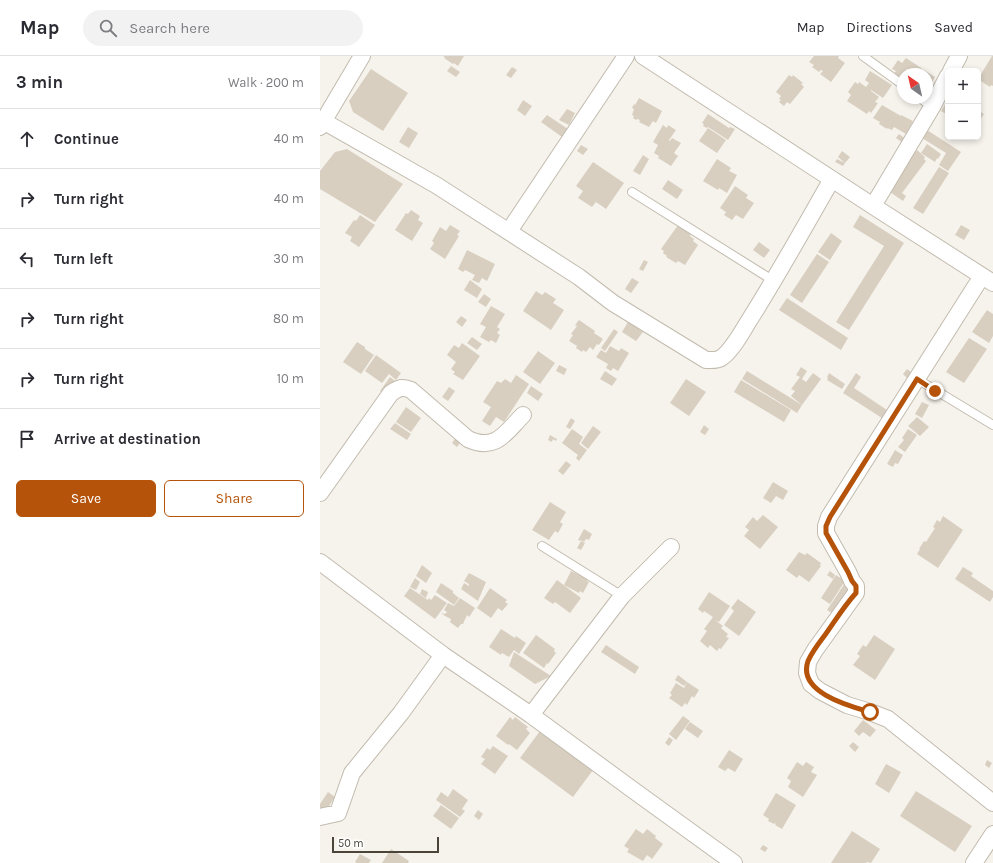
<!DOCTYPE html>
<html lang="en">
<head>
<meta charset="utf-8">
<style>
  :root { --surface:#fff; --page:#f2f2f3; --text:#2b2b33; --muted:#7c7c81; --line:#e1e1e2; --accent:#b45309 }
  body { margin:0; font-family:Karla,sans-serif; background:var(--page); color:var(--text) }
  .controls { position:absolute; right:12px; top:12px; display:grid; overflow:hidden; border-radius:6px; box-shadow:0 2px 6px #0003 }
  .controls button { width:36px; height:36px; display:grid; place-items:center; padding:0; border:0; border-bottom:1px solid var(--line); background:var(--surface); color:var(--text); font:20px sans-serif }
  .compass { position:absolute; left:577px; top:12px; width:36px; height:36px; border-radius:50%; background:var(--surface); box-shadow:0 2px 6px #0003; rotate:326deg }
  .scale { position:absolute; left:12px; bottom:10px; width:107px; box-sizing:border-box; padding-left:4px; border:2px solid #4b4439; border-top:0; font-size:11px; line-height:14px; white-space:nowrap; color:#4b4439; -webkit-text-stroke:3px #fff; paint-order:stroke }
  .stop { position:absolute; width:12px; height:12px; margin:-9px; border:3px solid #b45309; border-radius:50%; background:#fff }
  .stop.end { background:#b45309; border-color:#fff; box-shadow:0 1px 4px #0008 }
  .list { margin:0; padding:0; list-style:none }
  h2 { display:flex; justify-content:space-between; align-items:center; height:52px; margin:0; padding:0 16px; font-size:17px }
  h2 small { font-size:13px; font-weight:400; color:var(--muted) }
  .list li { display:grid; grid-template-columns:26px 1fr auto; gap:12px; align-items:center; box-sizing:border-box; height:60px; padding:0 16px; border-top:1px solid var(--line) }
  .list b { display:block; font-size:15px; white-space:nowrap }
  .list em { font-size:13px; font-style:normal; color:var(--muted) }
  .actions { display:flex; gap:8px; padding:12px 16px }
  .actions a { flex:1; padding:9px 0; border:1px solid var(--accent); border-radius:6px; text-align:center; font-size:14px; color:var(--accent) }
  .actions .main { background:var(--accent); color:#fff }
  .icon { flex:none; width:22px; height:22px; fill:none; stroke:currentColor; stroke-width:2; stroke-linecap:round; stroke-linejoin:round }
  .map { position:relative; flex:none; width:673px; height:807px; overflow:hidden }
  header { display:flex; align-items:center; gap:24px; box-sizing:border-box; height:56px; padding:0 20px; background:var(--surface); border-bottom:1px solid var(--line) }
  header strong { font-size:19px }
  nav { display:flex; gap:22px; margin-inline-start:auto; font-size:14px }
  .search { width:280px; height:36px; background:var(--page); display:flex; align-items:center; gap:10px; box-sizing:border-box; padding:0 14px; border-radius:22px; color:var(--muted); font-size:15px }
  main { display:flex }
  aside { flex:1; background:var(--surface) }
  .map>svg:first-child { display:block }
  .building { fill:#d8cfc1 }
  .lines { fill:none; stroke-linecap:round; stroke-linejoin:round }
  .service-casing { stroke:#c2bbae; stroke-width:10 }
  .minor-casing { stroke:#c2bbae; stroke-width:18 }
  .service { stroke:#fff; stroke-width:8 }
  .minor { stroke:#fff; stroke-width:16 }
  .route { stroke:#b45309; stroke-width:5 }
</style>
</head>
<body>
<header>
<strong>Map</strong>
<div class="search"><svg class="icon" aria-label="search" viewBox="0 0 24 24"><circle cx="10" cy="10" r="6"/><path d="M15 15l6 6"/></svg>Search here</div>
<nav><a>Map</a><a>Directions</a><a>Saved</a></nav>
</header>
<main>
<aside>
<h2>3 min<small>Walk · 200 m</small></h2>
<ul class="list">
<li><svg class="icon" aria-label="ahead" viewBox="0 0 24 24"><path d="M12 20V5M6 11l6-6 6 6"/></svg><div><b>Continue</b></div><em>40 m</em></li>
<li><svg class="icon" aria-label="right" viewBox="0 0 24 24"><path d="M7 20v-9h11M14 6l5 5-5 5"/></svg><div><b>Turn right</b></div><em>40 m</em></li>
<li><svg class="icon" aria-label="left" viewBox="0 0 24 24"><path d="M17 20v-9H6M10 6l-5 5 5 5"/></svg><div><b>Turn left</b></div><em>30 m</em></li>
<li><svg class="icon" aria-label="right" viewBox="0 0 24 24"><path d="M7 20v-9h11M14 6l5 5-5 5"/></svg><div><b>Turn right</b></div><em>80 m</em></li>
<li><svg class="icon" aria-label="right" viewBox="0 0 24 24"><path d="M7 20v-9h11M14 6l5 5-5 5"/></svg><div><b>Turn right</b></div><em>10 m</em></li>
<li><svg class="icon" aria-label="arrive" viewBox="0 0 24 24"><path d="M6 21V4h12l-3 4 3 4H6"/></svg><div><b>Arrive at destination</b></div></li>
</ul>
<div class="actions"><a class="main">Save</a><a>Share</a></div>
</aside>
<div class="map">
<svg width="673" height="807" viewBox="0 0 673 807">
  <rect width="100%" height="100%" fill="#f6f3ec"/>
  <path class="building" d="M123 0H144L138 10 134 7 133 8 124 2 125 1Z
    M494 0H519L518 2 525 7 511 26 500 18 503 15 501 14 499 16 492 11 494 9 489 6Z
    M672 0H673V30L671 29 670 31 658 23Z
    M586 2 615 21 607 34V18H583V26L573 19 576 15 572 13 578 4 582 7Z
    M131 10 140 16 136 21 127 15Z
    M192 11 197 14 191 22 186 19Z
    M51 13 88 37 63 75 33 56 29 45Z
    M550 15 572 29 563 42 551 34V35L559 41 555 46 558 47 551 57 549 55 547 58 527 45 531 39 528 36 535 26 538 28 539 26 546 31 549 27 545 24Z
    M469 19 472 21 473 19 483 27 481 28 484 31 470 48 467 46 464 50 459 46 461 44 459 43 461 40 456 36Z
    M319 42 342 55 336 67 333 65 329 71 319 66 320 64 317 63 316 64 313 62 314 60 312 59 314 53 312 52 314 48 315 49Z
    M628 43V59L621 55Z
    M203 44 212 50 205 60 197 54Z
    M562 49 581 60V59L593 65 586 78 574 71 572 74 567 72V73L559 68 560 66 553 62Z
    M247 53 255 57 249 69 239 64Z
    M658 54 664 58 658 67Z
    M388 58 409 72 410 71 415 73 408 84 388 71 387 72 383 70 384 68 382 67Z
    M227 59 248 73 242 81 221 66Z
    M343 69 347 72 348 69 356 74 349 84 350 85 352 82 361 87 354 97 358 100 351 110 338 102 339 100 334 97 338 89 333 86Z
    M88 71 98 77 89 92 79 86Z
    M388 72 406 84 397 97 379 85Z
    M607 74 641 96 628 115 619 109 626 97 602 82Z
    M579 78 590 86 587 90 576 82Z
    M607 88 621 98 618 103 617 102 615 106 601 97Z
    M261 89 268 93 263 99 257 95Z
    M27 93 83 128 55 166 0 133V115L15 96Z
    M597 94 605 101 604 103 606 105 582 137 586 140 583 145 567 134Z
    M522 95 530 101 525 107 518 101Z
    M323 99 329 103 320 119 313 115Z
    M397 103 411 112 409 115 417 119 407 137 399 132 398 134 383 125Z
    M517 103 525 107 523 110 515 106Z
    M273 106 304 127 286 153 276 146 272 151 258 142 263 135 256 130Z
    M619 111 629 117 603 158 593 152Z
    M348 124 363 134 357 143 342 133Z
    M415 130 428 139 426 142 434 147 423 163 416 159 412 164 404 159 406 156 400 152Z
    M91 154 100 160 98 164 103 167 92 185 75 174 86 157 88 158Z
    M40 159 55 169 39 191 30 185 32 181 25 177 34 164 36 165Z
    M540 159 584 187 529 274 516 266 564 190 533 171Z
    M130 169 140 175 137 179 139 180 125 203 110 193 114 187 112 185 120 171 126 175Z
    M358 169 371 178 370 180 374 183 373 185 378 189 365 209 358 205 356 207 346 201 347 200 343 197 344 195 341 193Z
    M641 169 650 174 644 184 635 179Z
    M511 177 522 185 510 204 498 196Z
    M439 186 450 194 444 202 433 194Z
    M147 194 175 208 167 225 162 222 159 227 152 224 155 219 145 214 143 216 138 213Z
    M497 198 509 206 482 247 470 239Z
    M324 204 328 206 323 215 319 213Z
    M312 222 319 226 311 237 305 233Z
    M150 224 162 233 157 242 144 234Z
    M216 235 222 239 225 236 236 243 233 247 244 254 231 274 203 255Z
    M164 238 171 243 166 251 158 246Z
    M467 242 528 282 521 294 459 254Z
    M171 250 185 258 177 271 180 273 177 277 180 279 176 287 171 284 169 286 160 281 166 271 160 268Z
    M667 254 673 258V280L669 287 652 276Z
    M141 260 147 264 142 271 136 266Z
    M259 264 275 275 274 277 283 283 279 289 277 288 273 294 270 291 266 296 263 294 262 296 256 292 257 290 249 285 253 279 251 278 257 270 255 269Z
    M308 266 323 276 316 285 302 276Z
    M294 273 298 276 285 295 281 292Z
    M152 281 162 288 157 294 147 287Z
    M649 282 667 293 644 327 626 316Z
    M37 286 45 291V293L54 299 41 318 23 306Z
    M142 287 160 300 143 324 133 318 135 316 131 313 136 306 127 299 134 289 139 292Z
    M290 290 299 295 301 292 309 297 298 315 293 312 291 315 286 312 288 308 276 301 281 294 286 297Z
    M218 295 235 307 220 328 203 316Z
    M56 299 81 317 76 324 69 318 62 327 45 315Z
    M239 309 247 313 244 319 236 315Z
    M481 311 487 315 482 323 486 326 493 317 501 323 482 349 471 340 475 335 471 333 480 321 476 319Z
    M587 313 591 316 587 322 583 318Z
    M285 315 297 323 292 330 280 323Z
    M427 315 482 349 477 357 422 323Z
    M509 317 525 328 522 333 507 324 508 322 507 321Z
    M536 317 541 321 534 332 567 354 562 362 523 337Z
    M196 319 209 328 184 366 176 361 170 370 162 365 171 351 163 346 177 325 181 327 185 323 191 327Z
    M70 321 75 325 65 339 60 335Z
    M366 323 386 336 369 360 350 347Z
    M421 324 471 354 464 366 414 336Z
    M211 330 223 338 218 345 207 337Z
    M129 331 135 335 128 345 122 341Z
    M602 346 609 349 602 362 595 358Z
    M86 351 101 362 91 376 76 366Z
    M597 361 609 371 600 380 588 370Z
    M251 362 255 365 250 373 246 371Z
    M75 367 91 378 87 384 70 373Z
    M384 369 389 373 385 379 380 376Z
    M273 370 281 376 268 393 261 387Z
    M252 373 263 381 259 388 267 394 259 405 256 402 258 399 242 387Z
    M588 373 597 379 585 396 578 391 584 384 582 382Z
    M230 379 237 383 236 385 233 383 232 386 228 384Z
    M137 380 142 384 137 391 132 387Z
    M575 394 583 399 578 408 575 407 573 411 567 408Z
    M246 405 251 409 243 419 238 415Z
    M453 426 468 435 463 444 456 440 451 447 443 442Z
    M230 446 246 456 240 466 243 468 238 477 235 475 229 484 212 474Z
    M443 459 458 471 440 493 424 480 429 474 425 471 433 461 437 465Z
    M623 460 643 474 618 512 597 498 600 493H599L604 485 606 486 615 472 613 471 617 464 620 466Z
    M264 473 272 478 269 484 266 483 264 486 261 484V485L258 484Z
    M261 485 265 487 261 494 257 492Z
    M479 496 485 499 487 497 501 507 500 509 501 510 489 526 479 519 477 522 466 514Z
    M102 509 112 517 106 527 96 520Z
    M643 511 653 517 651 520 673 535V541L670 546 635 523Z
    M251 515 268 523 267 525 269 526 263 537 260 535 259 537 244 529Z
    M510 515 515 519 513 523 507 519Z
    M149 517 166 526 158 545 141 533 144 527 149 530V528L144 525Z
    M516 519 525 525 510 548 501 542Z
    M95 522 100 526 96 534 90 531Z
    M237 524 261 542 250 557 235 546 233 548 224 542Z
    M121 527 133 535V537L139 542 134 549 116 536Z
    M525 527 533 533 515 559 507 554Z
    M90 532 108 544 109 542 111 544 115 539 127 547 115 563 84 540Z
    M170 532 187 544 185 546 188 548 182 555 178 552 171 562 157 552Z
    M102 533 108 536 106 542 100 538Z
    M389 536 410 550 399 566 395 564 403 570 401 572 408 578 406 581 409 582 401 593 399 592 397 595 390 589 388 592 380 585 387 575 384 573 393 561 384 555 383 557 378 553Z
    M140 542 155 552 149 561 147 559 143 568H141L138 572 130 566 131 563 125 560 121 557 125 558 127 556 124 554 128 547 134 550Z
    M418 543 436 556 419 580 404 569 414 555 411 552Z
    M181 573 195 582 196 580 206 587 199 598 194 594 189 601 182 597 181 599 169 591Z
    M216 579 235 593 234 595 236 597 228 608 227 607 224 612 203 597Z
    M554 579 575 593 555 624 533 609 540 600 537 598 543 589 546 591Z
    M286 589 319 611 315 618 281 596Z
    M194 596 231 620 215 628 189 610Z
    M358 619 367 626 364 630 355 624Z
    M367 626 379 634 374 642 372 640 367 649 365 647 362 651 349 642 352 639 350 637 356 627 364 632Z
    M363 660 370 665 356 684 349 678Z
    M190 661 193 664 195 661 208 671 206 673 210 677 197 694 189 688 188 689 176 680Z
    M543 664 556 674 550 681 543 676 539 680 534 675Z
    M370 666 383 675 378 682 365 673Z
    M220 675 273 714 253 741 200 702Z
    M349 681 353 684 349 690 345 687Z
    M533 686 539 691 535 696 529 690Z
    M173 690 188 700 175 718 161 708 165 703 161 701 167 692 170 694Z
    M409 694 423 703 415 716 408 712 405 715 398 711Z
    M667 704 672 707 669 712 665 709Z
    M477 706 483 710 486 706 494 711 491 716 497 719 483 741 468 731 471 725 467 722Z
    M566 708 581 716 569 737 555 728Z
    M133 733 148 744 142 753 145 755 140 761 116 744 121 736 128 741Z
    M596 735 652 770 635 796 580 760Z
    M8 736 15 741 5 756 0 752V748Z
    M456 737 476 749 462 773 455 769 456 768 454 767V768L448 765 449 763 443 759Z
    M121 749 139 762 131 773 113 760Z
    M158 754 163 758 159 764 154 760Z
    M316 773 323 778 327 773 336 780 335 782 343 788 332 803 327 799 323 805 307 796 309 793 304 790Z
    M532 775 560 793 551 807 547 806 546 807H511Z
    M443 789 448 792 445 796 440 793Z
    M71 793 89 805 88 807H62Z
    M40 798 51 804 49 807H37L35 806Z"/>
  <g class="lines">
    <g class="service-casing">
      <path id="service" d="M543 0 583 29
        M600 42 612 51
        M312 136 454 225
        M597 323 673 369
        M222 490 302 540"/>
    </g>
    <g class="minor-casing">
      <path id="minor" d="M323 0 553 150 673 227
        M631 15 639 0
        M3 65 116 129 259 221 293 247 386 304C391 304 396 305 401 302 412 295 423 274 430 263 459 217 485 170 512 123
        M0 71 42 0
        M553 150 612 51 628 20
        M189 175 306 0
        M662 220 509 461 506 470V477L528 516 532 525 536 530V537L495 594 488 606 487 617 491 628 500 635 527 649 550 656 568 663 673 747
        M0 437 71 337C79 332 82 330 91 334L148 383C176 396 186 376 203 359
        M0 506 123 599 211 659 313 734 414 807
        M211 659 302 540 351 491
        M0 761 18 757 32 717 81 657 123 599
        M654 807 673 778"/>
    </g>
    <use href="#service" class="service"/>
    <use href="#minor" class="minor"/>
  </g>
  <g class="lines">
    <path class="route" d="M550 656C529 650 477 636 488 605 492 596 499 587 505 579 515 565 524 550 536 537V530L532 525 528 516 506 477V470L510 461 597 323 615 335"/>
  </g>
</svg>
<div class="controls">
<button>+</button>
<button>−</button>
</div>
<svg class="compass" viewBox="-18 -18 36 36"><path d="M0-13l5 13h-10z" fill="#e53935"/><path d="M0 13l5-13h-10z" fill="#7c7c81"/></svg>
<div class="scale">50 m</div>
<div class="stop" style="left:550px;top:656px"></div>
<div class="stop end" style="left:615px;top:335px"></div>
</div>
</main>
</body>
</html>
